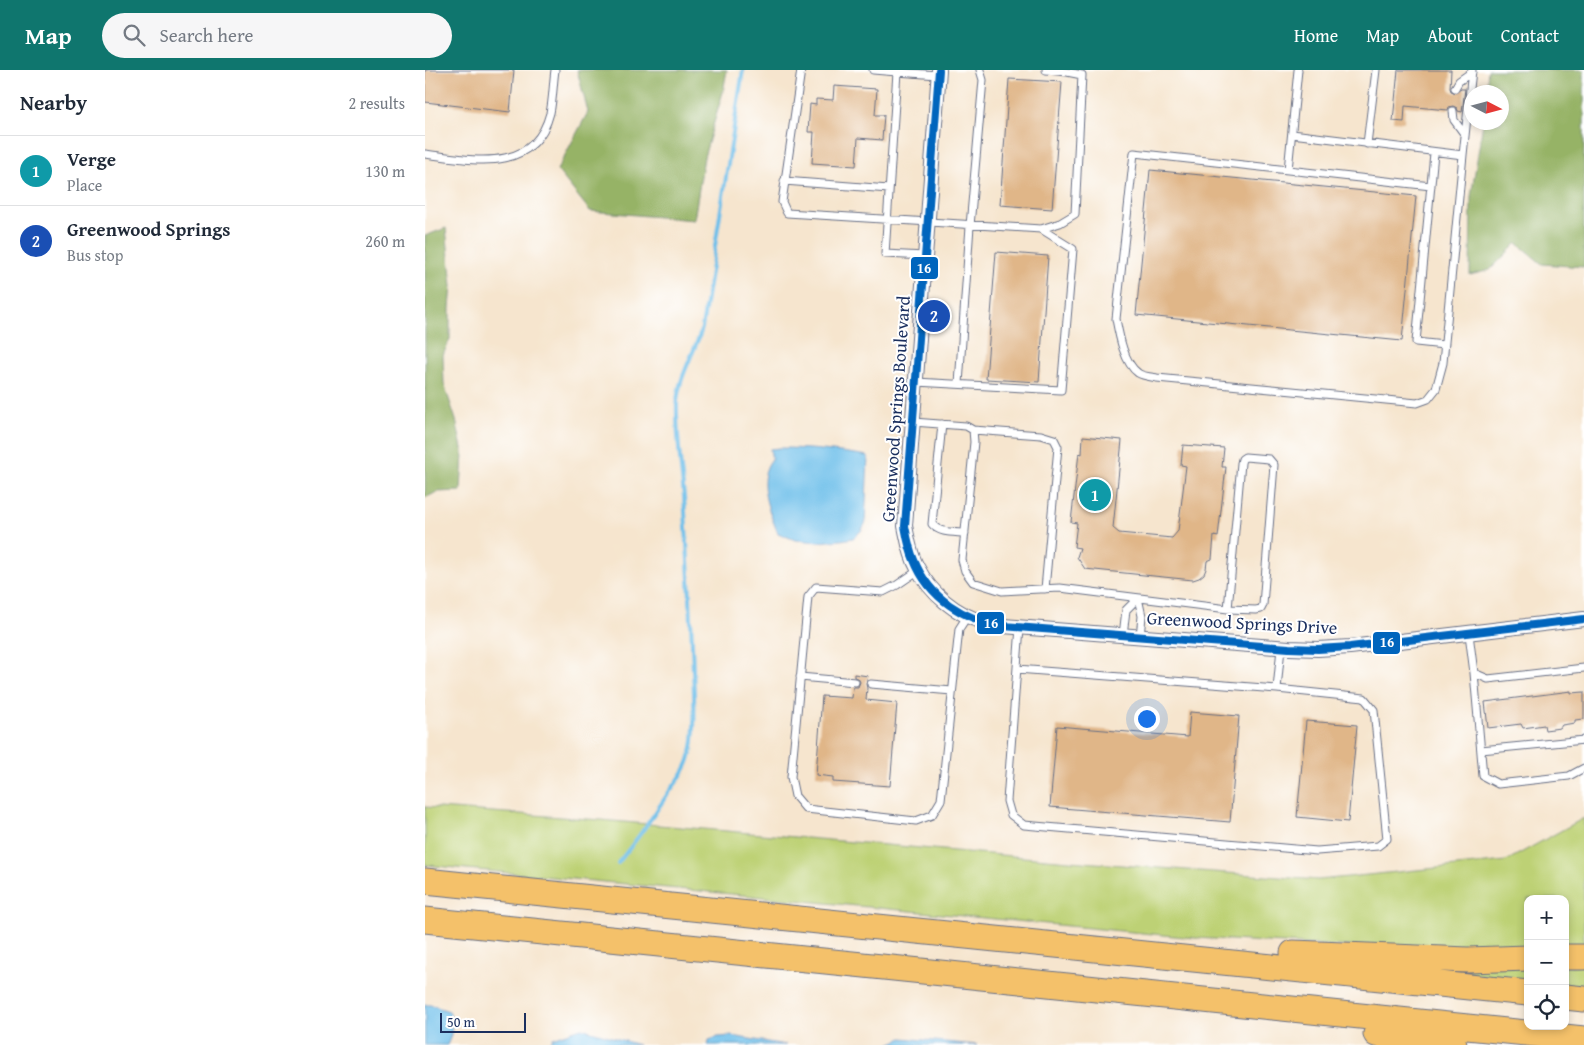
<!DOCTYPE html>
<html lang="en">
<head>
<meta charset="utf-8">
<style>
  :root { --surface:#fff; --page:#f6f6f7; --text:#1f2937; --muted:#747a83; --line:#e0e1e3; --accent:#0f766e }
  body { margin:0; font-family:"Gentium Book Plus",serif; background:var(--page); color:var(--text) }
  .controls { position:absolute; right:15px; bottom:15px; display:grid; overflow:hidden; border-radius:10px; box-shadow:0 2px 8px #0003 }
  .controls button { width:45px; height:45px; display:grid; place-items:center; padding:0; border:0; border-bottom:1px solid var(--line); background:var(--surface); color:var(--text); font:25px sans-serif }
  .compass { position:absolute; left:1039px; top:15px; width:45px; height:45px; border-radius:50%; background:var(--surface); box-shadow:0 2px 8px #0003; rotate:96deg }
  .scale { position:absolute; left:15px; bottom:12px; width:86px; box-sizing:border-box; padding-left:5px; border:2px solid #1b2f5e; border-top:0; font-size:14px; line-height:18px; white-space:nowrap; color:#1b2f5e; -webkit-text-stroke:4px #fff; paint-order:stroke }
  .you { position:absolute; left:721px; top:648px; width:18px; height:18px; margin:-12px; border:4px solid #fff; border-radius:50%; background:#1a73e8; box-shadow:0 0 0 8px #1a73e833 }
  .badge { display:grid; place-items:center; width:32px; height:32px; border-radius:50%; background:var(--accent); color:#fff; font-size:16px; font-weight:700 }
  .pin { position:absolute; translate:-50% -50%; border:2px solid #fff; box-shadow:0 1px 5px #0006 }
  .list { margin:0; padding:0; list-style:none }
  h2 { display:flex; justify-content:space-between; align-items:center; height:65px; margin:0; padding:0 20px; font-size:21px }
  h2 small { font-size:16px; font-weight:400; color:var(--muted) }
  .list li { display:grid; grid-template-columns:32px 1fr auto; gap:15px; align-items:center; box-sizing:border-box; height:70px; padding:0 20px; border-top:1px solid var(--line) }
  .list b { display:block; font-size:19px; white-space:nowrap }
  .list p { margin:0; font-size:16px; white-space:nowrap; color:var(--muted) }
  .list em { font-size:16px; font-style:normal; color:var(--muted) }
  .icon { flex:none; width:28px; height:28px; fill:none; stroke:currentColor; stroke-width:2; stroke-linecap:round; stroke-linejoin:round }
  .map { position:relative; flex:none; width:1159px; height:975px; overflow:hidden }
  header { display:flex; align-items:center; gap:30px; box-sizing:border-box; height:70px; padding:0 25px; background:var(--accent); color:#fff }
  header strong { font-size:24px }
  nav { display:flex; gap:28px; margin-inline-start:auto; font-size:18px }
  .search { width:350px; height:45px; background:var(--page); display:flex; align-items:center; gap:12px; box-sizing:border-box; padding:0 18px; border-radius:28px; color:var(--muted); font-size:19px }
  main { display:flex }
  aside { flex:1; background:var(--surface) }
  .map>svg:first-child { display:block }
  .green { fill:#bdd175; stroke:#6c806a }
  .forest { fill:#96b366; stroke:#587162 }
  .water { fill:#6fc0ea; stroke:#4578a4 }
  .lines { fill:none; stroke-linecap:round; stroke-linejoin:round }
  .stream { stroke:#6fc0ea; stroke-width:4 }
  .building { fill:#e0b688 }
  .service-casing { stroke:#686f85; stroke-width:9 }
  .minor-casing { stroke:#686f85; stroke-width:16 }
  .motorway-casing { stroke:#686f85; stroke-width:27 }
  .service { stroke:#fff; stroke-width:7 }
  .minor { stroke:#fff; stroke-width:14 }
  .motorway { stroke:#f4c16b; stroke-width:25 }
  .bus-1-casing { stroke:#fff; stroke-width:11 }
  .bus-1 { stroke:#0065bd; stroke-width:8 }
  .labels { text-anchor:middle; stroke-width:4; stroke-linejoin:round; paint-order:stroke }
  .street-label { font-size:18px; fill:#1b2f5e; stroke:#fff }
  .line-badge { stroke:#fff; stroke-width:2 }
  .badge-label { font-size:14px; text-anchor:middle; font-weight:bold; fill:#fff }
</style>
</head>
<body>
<header>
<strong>Map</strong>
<div class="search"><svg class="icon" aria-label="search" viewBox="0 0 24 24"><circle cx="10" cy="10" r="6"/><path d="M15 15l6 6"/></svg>Search here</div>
<nav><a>Home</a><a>Map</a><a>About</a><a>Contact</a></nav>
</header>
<main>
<aside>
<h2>Nearby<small>2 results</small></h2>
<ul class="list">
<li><span class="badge" style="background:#0f9aa8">1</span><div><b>Verge</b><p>Place</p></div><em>130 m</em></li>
<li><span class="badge" style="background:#1a4fb4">2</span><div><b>Greenwood Springs</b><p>Bus stop</p></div><em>260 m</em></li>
</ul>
</aside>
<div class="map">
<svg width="1159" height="975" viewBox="0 0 1159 975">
  <rect width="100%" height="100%" fill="#fff"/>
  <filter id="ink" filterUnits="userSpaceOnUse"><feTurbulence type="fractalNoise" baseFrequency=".02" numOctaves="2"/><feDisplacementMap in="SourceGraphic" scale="10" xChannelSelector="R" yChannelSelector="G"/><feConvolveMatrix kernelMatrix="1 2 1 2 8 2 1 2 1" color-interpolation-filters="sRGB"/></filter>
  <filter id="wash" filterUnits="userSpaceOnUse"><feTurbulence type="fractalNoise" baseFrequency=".0096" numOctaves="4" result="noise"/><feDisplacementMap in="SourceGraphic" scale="20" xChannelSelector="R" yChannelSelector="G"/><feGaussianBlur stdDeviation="1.12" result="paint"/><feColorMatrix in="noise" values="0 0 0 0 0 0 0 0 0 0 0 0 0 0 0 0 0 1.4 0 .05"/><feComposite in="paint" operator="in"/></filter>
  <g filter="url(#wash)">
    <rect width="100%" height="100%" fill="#f6e5ce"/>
    <path class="green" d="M0 737 176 750 644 791 893 810 1081 791 1159 748V877L1140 878V829H1103V879L914 876 770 868 0 795Z
      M964 895 1103 896V911Z
      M1159 895V916L1140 915V896Z"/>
    <path class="forest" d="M152 0H302L298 22 279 87 269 150 165 141 132 100 163 42Z
      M1063 0H1159V197L1117 194 1092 173 1065 200 1045 205 1046 126 1058 53 1076 52V22H1061Z
      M21 158 27 216 25 238V269L18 285 19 314 31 350 38 383 36 421 12 422 0 428V166Z"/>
    <path class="water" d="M354 378C384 378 413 381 443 386L440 454 436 461 428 468 416 470 394 472 370 470 353 463C344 442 330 409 347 389L345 379Z
      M0 935H6L24 941C28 952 28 964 22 975H0Z
      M156 958 214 975H124L128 968Z
      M306 966 361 975H283L284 970 293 967Z
      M477 968 552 975H462Z"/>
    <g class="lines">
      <path class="stream" d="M193 793C211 771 227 748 242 725 250 714 260 703 264 690 272 667 269 625 268 600 266 542 263 484 259 427 256 396 251 363 252 332 254 306 270 282 277 258L318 0"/>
    </g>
    <g id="blocks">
      <path class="building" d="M0 0H89L85 42 0 32Z
        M973 0H1026L1025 18 1026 21 1031 23 1036 19H1040L1037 42 1033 41 1032 38 1028 36 1024 37 1023 40 980 36 979 52 968 51Z
        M584 9 637 12 627 139 575 135Z
        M409 16 452 19 450 45H459L457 70 433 68 431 96 387 93 389 62H383L385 34 391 35V29L408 30Z
        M725 100 991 126 977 271 711 245Z
        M571 182 623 186 614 312 561 309Z
        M658 366 697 370 688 458 694 463 747 468 753 461 761 396 756 395 758 375 799 378 797 397H801L793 467 789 466 787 489 782 491 781 499 779 504 774 508 768 510 660 499 652 487 655 478 649 477 652 453 646 452 654 383 657 384Z
        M429 604 443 606 441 614 442 618 441 630 472 633 465 716 408 712V707L391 705 397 626 427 628 428 617H433L435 612 433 608 429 607Z
        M1146 621V623L1159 622V649L1150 650V653L1137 655 1135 658 1120 660 1119 655 1098 658 1096 654 1063 658 1060 632Z
        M765 642 814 646 805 752 625 737 632 656 763 667Z
        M881 651 932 655 923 752 872 747Z"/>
    </g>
  </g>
  <g filter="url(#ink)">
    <use href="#blocks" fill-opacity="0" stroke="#686f85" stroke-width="1"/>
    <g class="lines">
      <g class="service-casing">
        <path id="service" d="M376 0 357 132 362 143 616 159 635 153 650 144 657 5 642 2 621 0
          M448 0 472 2
          M1030 18 1034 11 1047 2
          M1028 41 1029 50 1040 65
          M867 64 1038 85 1018 293 1011 319 1003 329 992 333 732 308C726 307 717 306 713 303 699 293 694 265 691 249L709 83 863 100 873 0
          M942 74 951 0
          M1009 83 991 272 1019 275
          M0 84C47 90 109 105 125 43 128 29 128 14 130 0
          M1038 85 1047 0
          M863 100 1006 116
          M359 111 464 119
          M500 186 460 184 472 2 513 5
          M491 312 636 320 648 179 616 159
          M534 314 545 156 558 10 555 0
          M488 352 541 356 548 360 549 372 537 490 540 501 548 512 577 521 635 518 803 539 831 540 836 539 838 535 849 395 844 389 820 387 817 389 816 393 803 539
          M517 354 507 454C515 464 529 462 540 463
          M548 360 616 365 629 369 633 377 620 519
          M494 500 472 515 458 522 391 517 383 527 366 707 370 726 381 739 491 751 507 745 516 730 534 559 543 545
          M713 528 717 546 715 567
          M595 557 582 731 586 745 599 755 892 781 953 776 962 769 949 640 939 628 852 619 856 578
          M1044 564 1049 603 1063 609 1159 598
          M698 565 701 540 713 528
          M592 599 852 619
          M1049 603 1058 706 1073 714 1144 706 1159 698
          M375 607 430 612
          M446 614 527 621
          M1056 680 1159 670"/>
      </g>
      <g class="minor-casing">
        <path id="minor" d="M514 0 480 456C483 470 485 485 492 497 505 523 531 545 559 552 565 554 572 555 578 556L864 578 893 579 925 577 1159 549"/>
      </g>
      <g class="motorway-casing">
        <path id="motorway" d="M0 811 1103 923
          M0 850 1159 969
          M868 883 1043 890 1103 888
          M1140 887H1159
          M1140 927 1159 929
          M951 964 1029 975"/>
      </g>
      <use href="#service" class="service"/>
      <use href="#minor" class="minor"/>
      <use href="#motorway" class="motorway"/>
      <g class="bus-1-casing">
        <path id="bus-1" d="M514 0 480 456C482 467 484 479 489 490 504 528 539 550 578 556L864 578 893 579 925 577 1159 549"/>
      </g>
      <use href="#bus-1" class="bus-1"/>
    </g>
  </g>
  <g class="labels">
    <g class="street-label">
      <text transform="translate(471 339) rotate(-86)" y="6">Greenwood Springs Boulevard</text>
      <text transform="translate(817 553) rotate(3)" y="6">Greenwood Springs Drive</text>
    </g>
  </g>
  <g class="line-badge">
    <rect x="485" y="186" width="29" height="24" rx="5" fill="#0065bd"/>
    <rect x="551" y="541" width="29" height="24" rx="5" fill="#0065bd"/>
    <rect x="947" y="561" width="29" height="24" rx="5" fill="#0065bd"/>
  </g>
  <g class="badge-label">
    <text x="499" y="203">16</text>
    <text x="566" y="558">16</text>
    <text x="962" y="577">16</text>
  </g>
</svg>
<div class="controls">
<button>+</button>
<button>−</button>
<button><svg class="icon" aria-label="locate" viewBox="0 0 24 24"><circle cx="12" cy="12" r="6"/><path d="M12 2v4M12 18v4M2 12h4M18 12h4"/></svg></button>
</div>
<svg class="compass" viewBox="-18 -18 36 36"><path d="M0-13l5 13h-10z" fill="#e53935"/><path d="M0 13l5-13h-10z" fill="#747a83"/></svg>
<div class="scale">50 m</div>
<div class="you"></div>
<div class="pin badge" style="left:670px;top:425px;background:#0f9aa8">1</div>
<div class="pin badge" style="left:509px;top:246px;background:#1a4fb4">2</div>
</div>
</main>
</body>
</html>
